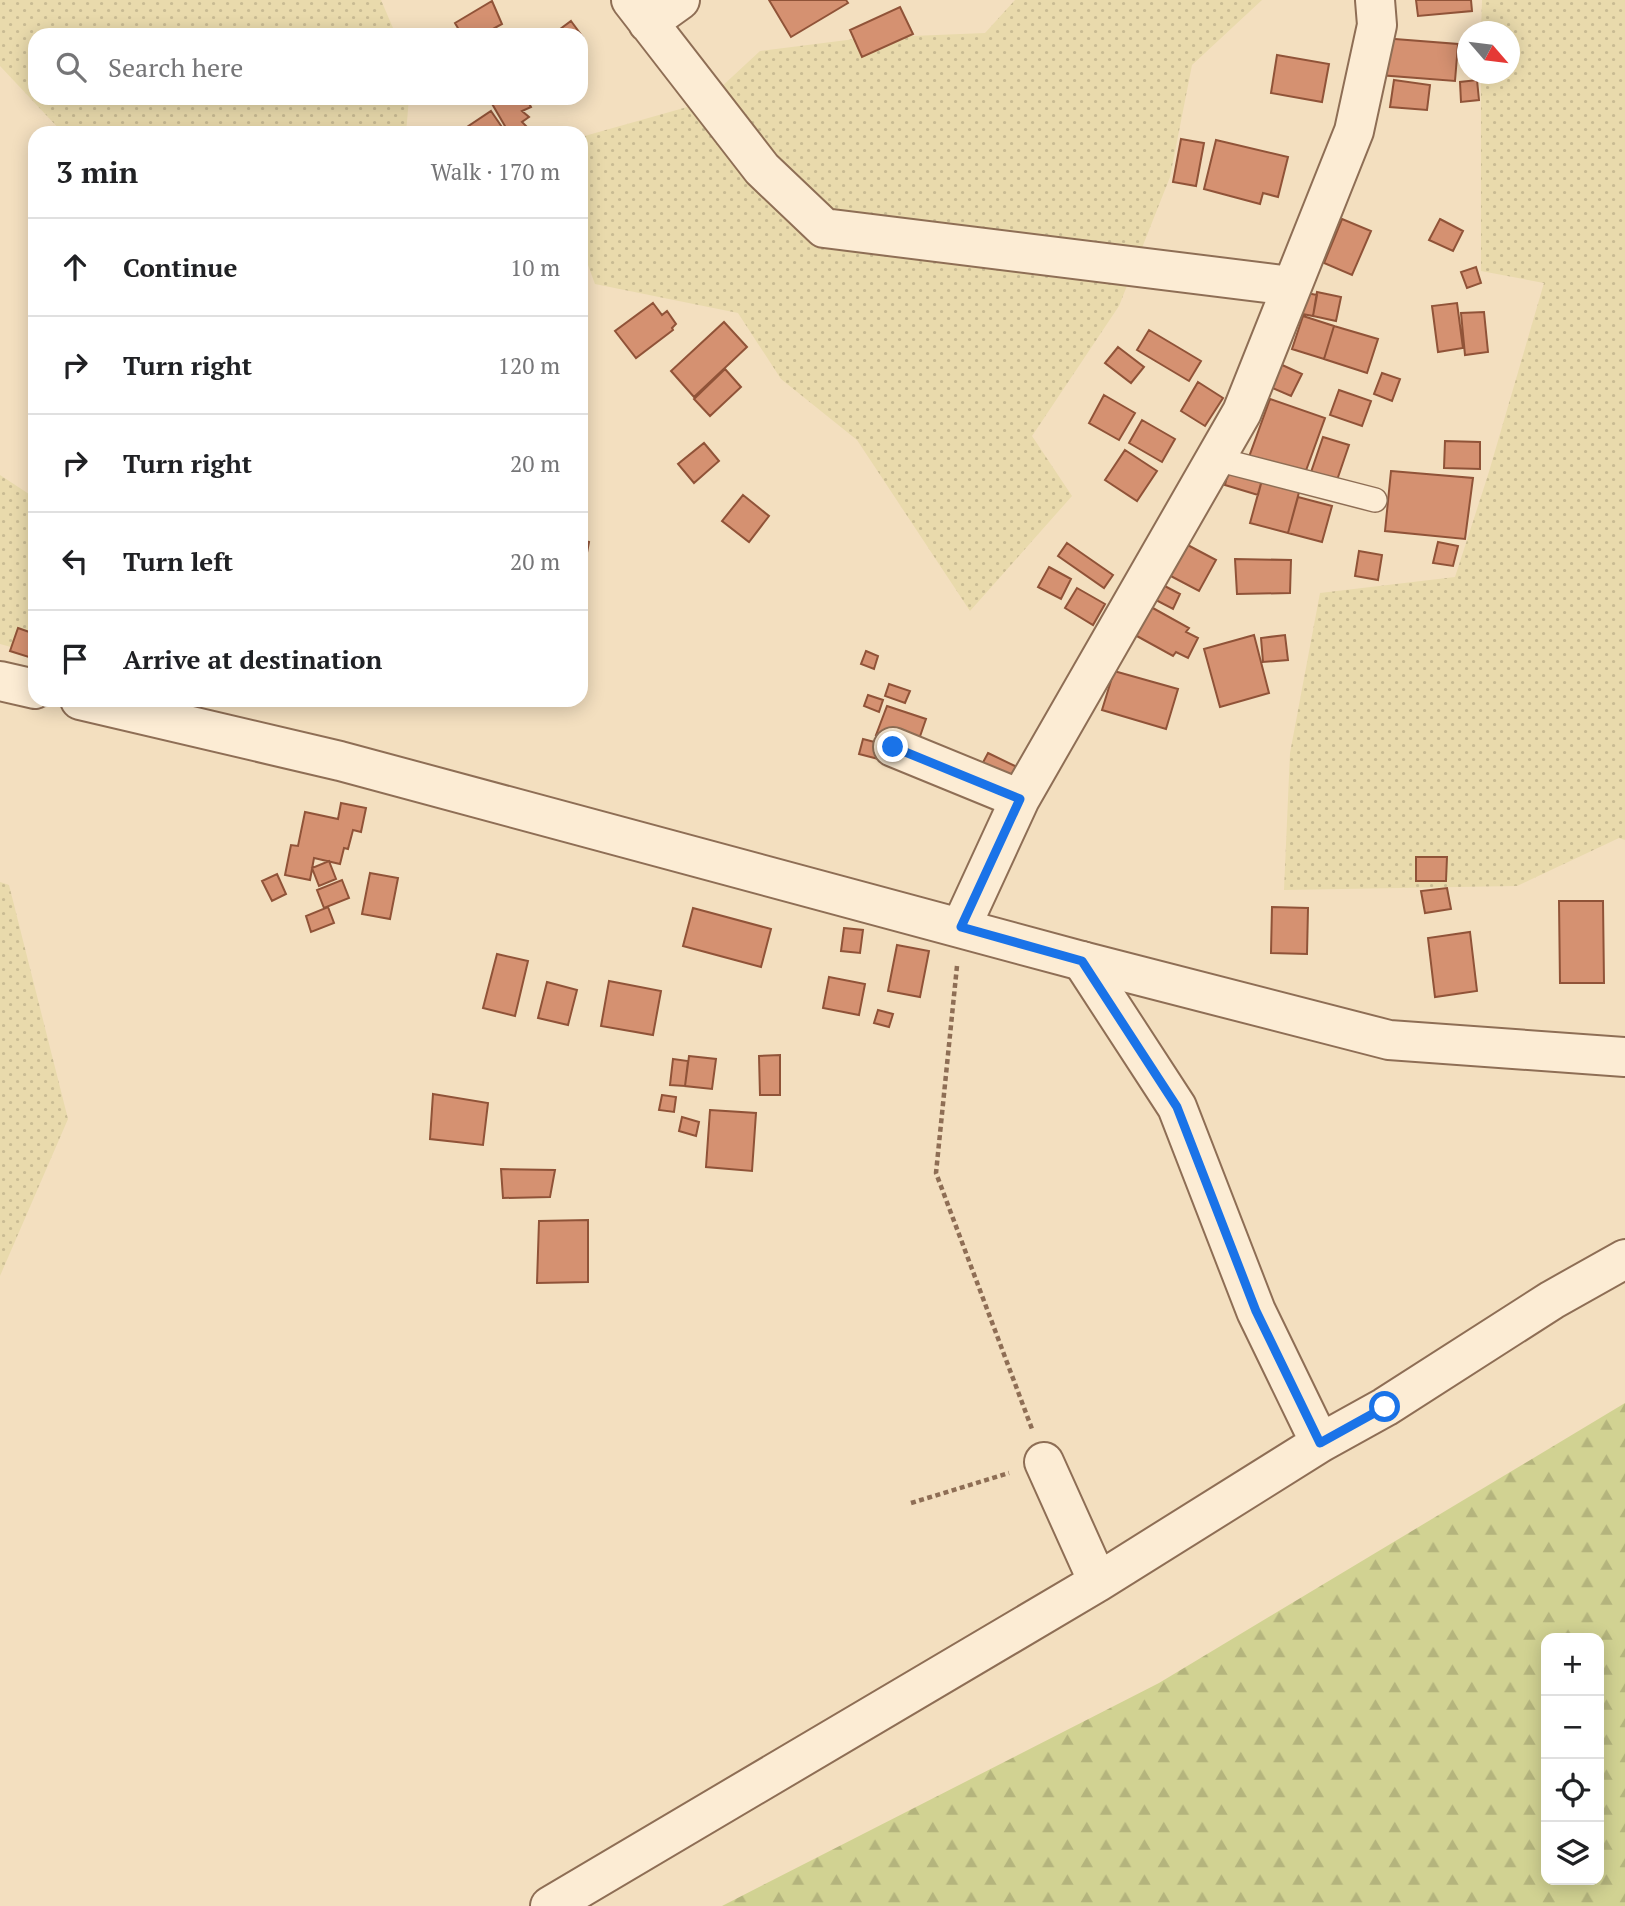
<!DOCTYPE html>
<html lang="en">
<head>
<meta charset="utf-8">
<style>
  :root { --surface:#fff; --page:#f2f2f2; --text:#202124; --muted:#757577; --line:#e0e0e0 }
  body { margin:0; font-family:"PT Serif",serif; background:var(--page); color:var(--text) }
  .controls { position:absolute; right:21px; bottom:21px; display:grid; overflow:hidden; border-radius:14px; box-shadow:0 4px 18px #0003 }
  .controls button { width:63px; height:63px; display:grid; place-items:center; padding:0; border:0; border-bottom:2px solid var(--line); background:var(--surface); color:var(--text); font:35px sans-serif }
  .compass { position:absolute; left:1457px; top:21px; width:63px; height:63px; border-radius:50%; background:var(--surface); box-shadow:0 4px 18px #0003; rotate:118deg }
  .stop { position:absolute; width:21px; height:21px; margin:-16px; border:5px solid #1a73e8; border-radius:50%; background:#fff }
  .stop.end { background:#1a73e8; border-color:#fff; box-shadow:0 2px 7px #0008 }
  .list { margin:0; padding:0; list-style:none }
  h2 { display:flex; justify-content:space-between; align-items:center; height:91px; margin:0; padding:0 28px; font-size:30px }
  h2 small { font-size:23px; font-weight:400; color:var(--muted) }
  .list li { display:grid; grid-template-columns:46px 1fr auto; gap:21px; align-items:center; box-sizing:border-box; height:98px; padding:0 28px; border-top:2px solid var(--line) }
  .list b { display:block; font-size:26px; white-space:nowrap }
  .list em { font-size:23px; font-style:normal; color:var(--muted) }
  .icon { flex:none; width:38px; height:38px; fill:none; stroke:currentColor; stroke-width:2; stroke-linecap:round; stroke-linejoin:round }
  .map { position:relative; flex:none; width:1625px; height:1906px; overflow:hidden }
  .search { position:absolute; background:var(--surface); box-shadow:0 4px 18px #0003; left:28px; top:28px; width:560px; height:77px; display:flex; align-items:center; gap:18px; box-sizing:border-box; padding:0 24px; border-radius:21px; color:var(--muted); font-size:26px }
  .panel { position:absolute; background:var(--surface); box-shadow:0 4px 18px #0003; left:28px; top:126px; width:560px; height:581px; border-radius:21px }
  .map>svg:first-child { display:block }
  .farmland { fill:url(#farmland-dots) }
  .forest { fill:url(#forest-firs); fill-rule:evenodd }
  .building { fill:#d59171; stroke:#905338; stroke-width:2 }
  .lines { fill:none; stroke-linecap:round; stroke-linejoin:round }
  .service-casing { stroke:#8e6e55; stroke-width:26 }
  .minor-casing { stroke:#8e6e55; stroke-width:42 }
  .tertiary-casing { stroke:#8e6e55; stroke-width:42 }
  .path { stroke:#8e6e55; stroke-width:4.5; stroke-dasharray:5 3.5; stroke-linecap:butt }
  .service { stroke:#fcecd4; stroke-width:23 }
  .minor { stroke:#fcecd4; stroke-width:38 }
  .tertiary { stroke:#fcecd4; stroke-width:38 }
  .route { stroke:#1a73e8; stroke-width:9 }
</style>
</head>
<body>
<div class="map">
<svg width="1625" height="1906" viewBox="0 0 1625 1906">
  <defs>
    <pattern id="farmland-dots" width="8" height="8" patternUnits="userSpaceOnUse" patternTransform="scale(1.75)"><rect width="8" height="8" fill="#e9daac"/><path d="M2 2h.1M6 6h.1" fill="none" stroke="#c9bb93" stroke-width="1.8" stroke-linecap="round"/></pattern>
    <pattern id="forest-firs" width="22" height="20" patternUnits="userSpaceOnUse" patternTransform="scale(1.75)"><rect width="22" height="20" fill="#d1d292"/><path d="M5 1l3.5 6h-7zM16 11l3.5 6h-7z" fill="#b4b47d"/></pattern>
  </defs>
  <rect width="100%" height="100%" fill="#f3dfbf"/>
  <path class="farmland" d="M0 0H381L396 35H35V98H409L406 133H63L0 66Z
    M1015 0H1262L1192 65 1170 177 1119 306 1032 436 1072 496 970 611 857 440 781 379 738 313 595 284 581 246V137L705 102 760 51 863 38 985 33Z
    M1482 0H1625V840L1619 838 1517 886 1284 890 1290 753 1320 593 1455 577 1488 475 1544 283 1481 271V74H1510V32L1481 31Z
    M0 475 35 498V644L29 652 0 644Z
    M0 882 9 885 68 1119 0 1276Z"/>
  <path class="forest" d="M1625 1403V1906H722L1159 1683ZM1546 1638H1599V1880H1546Z"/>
  <path class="building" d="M769 0H846L848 3 791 37Z
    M1416 0H1471L1472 11 1418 16Z
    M492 1 502 24 482 35H462L455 23Z
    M900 7 913 34 862 57 850 30Z
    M571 21 582 36 552 35Z
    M1382 38 1458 44 1455 81 1379 75Z
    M1277 55 1329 64 1322 102 1271 93Z
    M1394 80 1430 85 1427 110 1390 107Z
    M1477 80 1479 100 1461 102 1460 82Z
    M498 98H526L531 107 522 111 529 117 522 122 531 131 527 133H509L491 102Z
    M491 111 506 133H458Z
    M1181 139 1204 143 1196 186 1173 182Z
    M1216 140 1288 157 1278 197 1263 193 1260 204 1204 189Z
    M1342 219 1371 231 1352 275 1324 263Z
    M1440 219 1463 231 1453 251 1429 240Z
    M1476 267 1481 283 1467 288 1461 272Z
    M1297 291 1317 295 1313 316 1292 312Z
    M1317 292 1341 297 1336 321 1313 316Z
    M653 303 662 315 667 311 676 324 672 328 673 330 636 358 615 331Z
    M1457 303 1463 348 1438 352 1432 306Z
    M1484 312 1488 352 1465 355 1461 313Z
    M1303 316 1334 326 1324 359 1292 349Z
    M724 322 747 347 694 397 671 371Z
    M1334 326 1378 339 1367 373 1324 359Z
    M1149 330 1201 361 1189 381 1137 350Z
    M1118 347 1144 367 1131 383 1105 363Z
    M1280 364 1302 374 1291 396 1270 387Z
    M725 369 741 387 710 416 694 399Z
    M1382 373 1400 379 1392 401 1374 394Z
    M1198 382 1223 398 1205 426 1181 411Z
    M1339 390 1371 401 1362 426 1330 415Z
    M1104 395 1135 413 1119 440 1089 423Z
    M1270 399 1325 418 1304 476 1249 457Z
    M1142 420 1175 439 1162 462 1129 443Z
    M1323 437 1349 445 1336 483 1310 475Z
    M1445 441 1480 442V469L1444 468Z
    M704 443 719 461 694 483 678 464Z
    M1125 450 1157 471 1137 501 1105 480Z
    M1230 464 1264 473 1258 495 1225 485Z
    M1391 471 1473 478 1465 539 1385 531Z
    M1263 476 1301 485 1288 533 1250 523Z
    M743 495 769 516 749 542 722 521Z
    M1298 497 1332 506 1322 542 1288 533Z
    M581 540 589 542 581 585Z
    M1182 542 1216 560 1199 591 1165 573Z
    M1438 542 1458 546 1453 566 1433 563Z
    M1067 543 1113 575 1104 588 1058 556Z
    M1359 551 1382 555 1378 580 1355 576Z
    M1235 559 1291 560 1290 593 1237 594Z
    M1049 567 1071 579 1061 599 1038 587Z
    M1159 583 1180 594 1173 609 1152 598Z
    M1077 588 1105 604 1093 625 1065 608Z
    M1151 607 1189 628 1186 632 1198 638 1188 658 1176 652 1173 656 1135 635Z
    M18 628 35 634V659L10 651Z
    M1254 635 1269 693 1220 707 1204 649Z
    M1285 635 1288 660 1263 662 1261 638Z
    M866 651 878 656 874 669 861 664Z
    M1114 671 1178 689 1166 729 1102 710Z
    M889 684 910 691 905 703 885 696Z
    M868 695 883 700 879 712 864 706Z
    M887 706 926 719 916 748 876 735Z
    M863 739 890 746 886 761 859 754Z
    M988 753 1017 767 1009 784 979 770Z
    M341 803 366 808 361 832 353 830 348 849 344 848 340 864 314 858 310 880 285 875 291 845 298 846 305 812 338 819Z
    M1416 857H1447L1446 881H1416Z
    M329 861 336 879 319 886 312 868Z
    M370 873 398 878 390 919 362 914Z
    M277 874 286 894 272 901 262 881Z
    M342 880 349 898 324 908 317 890Z
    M1447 888 1451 909 1425 913 1421 891Z
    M1559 901H1603L1604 983H1560Z
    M328 907 334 923 311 932 306 916Z
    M1272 907 1308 908 1307 954 1271 953Z
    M693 908 771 929 761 967 683 946Z
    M844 928 863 930 860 953 841 951Z
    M1470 932 1477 991 1435 997 1428 938Z
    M897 945 929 951 920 997 888 991Z
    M497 954 528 961 515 1016 483 1008Z
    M829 977 865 984 859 1015 823 1008Z
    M609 981 661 991 653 1035 601 1026Z
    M547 982 577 990 568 1025 538 1018Z
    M878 1010 893 1014 889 1027 874 1023Z
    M780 1055V1095H760L759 1056Z
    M689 1056 716 1059 712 1089 685 1086Z
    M673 1059 688 1061 685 1086 670 1085Z
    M433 1094 488 1103 483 1145 430 1139Z
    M662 1095 676 1097 674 1112 659 1110Z
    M710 1110 756 1113 752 1171 706 1167Z
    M682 1117 699 1122 696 1136 679 1131Z
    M501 1169 555 1170 550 1197 503 1198Z
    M588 1220V1282L537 1283 539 1221Z"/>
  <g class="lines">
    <g class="service-casing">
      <path id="service" d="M1216 459 1375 500"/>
    </g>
    <g class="minor-casing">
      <path id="minor" d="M631 0 762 169 824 228 1291 286
        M648 23 680 0
        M893 747 1020 799
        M961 927 1020 799 1242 412 1354 131 1377 25 1375 0
        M1082 961 1177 1107 1256 1311 1320 1443
        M1044 1462 1098 1582
        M550 1906 1098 1582 1320 1443 1385 1407 1552 1300 1625 1259"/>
    </g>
    <g class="tertiary-casing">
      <path id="tertiary" d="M0 681 35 689
        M80 700 340 761 1082 961 1389 1040 1625 1057"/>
    </g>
    <path class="path" d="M957 966 936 1173 1032 1429
      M911 1503 1009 1473"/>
    <use href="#service" class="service"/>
    <use href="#minor" class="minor"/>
    <use href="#tertiary" class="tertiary"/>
  </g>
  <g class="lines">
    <path class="route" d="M893 747 1020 799 961 927 1082 961 1177 1107 1256 1311 1320 1443 1385 1407"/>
  </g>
</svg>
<div class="controls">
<button>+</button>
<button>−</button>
<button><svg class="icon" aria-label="locate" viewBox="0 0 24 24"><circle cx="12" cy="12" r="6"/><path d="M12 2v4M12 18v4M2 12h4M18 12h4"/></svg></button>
<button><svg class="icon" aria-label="layers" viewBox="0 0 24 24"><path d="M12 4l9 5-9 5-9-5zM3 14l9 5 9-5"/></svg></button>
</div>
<svg class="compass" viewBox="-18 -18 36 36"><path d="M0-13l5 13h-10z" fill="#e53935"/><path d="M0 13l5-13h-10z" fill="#757577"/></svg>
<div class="stop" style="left:1385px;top:1407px"></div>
<div class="stop end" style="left:893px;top:747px"></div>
<div class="search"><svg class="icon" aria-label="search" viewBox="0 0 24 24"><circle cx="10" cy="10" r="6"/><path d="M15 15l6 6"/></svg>Search here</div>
<section class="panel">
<h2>3 min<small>Walk · 170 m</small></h2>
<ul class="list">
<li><svg class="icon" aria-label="ahead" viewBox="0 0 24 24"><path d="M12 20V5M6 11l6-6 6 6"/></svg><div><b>Continue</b></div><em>10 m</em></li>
<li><svg class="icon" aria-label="right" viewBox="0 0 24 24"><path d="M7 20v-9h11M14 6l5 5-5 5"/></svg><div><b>Turn right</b></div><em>120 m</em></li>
<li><svg class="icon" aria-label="right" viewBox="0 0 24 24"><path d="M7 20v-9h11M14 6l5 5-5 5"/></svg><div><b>Turn right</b></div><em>20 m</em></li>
<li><svg class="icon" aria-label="left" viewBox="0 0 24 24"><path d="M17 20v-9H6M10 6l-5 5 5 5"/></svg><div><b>Turn left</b></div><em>20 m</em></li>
<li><svg class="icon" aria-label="arrive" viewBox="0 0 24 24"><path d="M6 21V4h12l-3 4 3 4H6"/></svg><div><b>Arrive at destination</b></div></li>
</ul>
</section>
</div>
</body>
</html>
